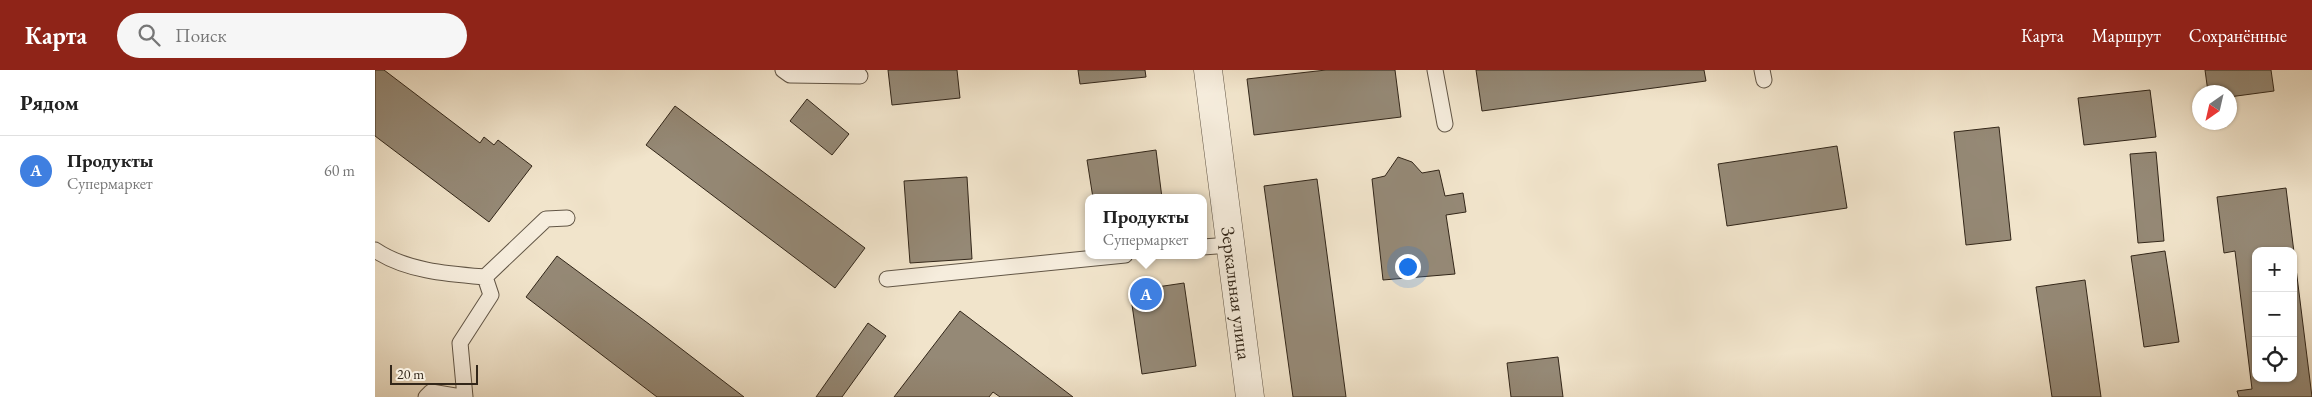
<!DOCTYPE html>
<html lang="ru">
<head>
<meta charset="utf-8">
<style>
  :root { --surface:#fff; --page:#f6f6f6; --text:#222; --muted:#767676; --line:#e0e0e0; --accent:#8f2418 }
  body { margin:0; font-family:"EB Garamond",serif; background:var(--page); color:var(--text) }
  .controls { position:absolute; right:15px; bottom:15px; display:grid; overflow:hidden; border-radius:10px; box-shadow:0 1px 4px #0004 }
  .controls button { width:45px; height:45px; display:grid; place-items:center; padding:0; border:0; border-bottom:1px solid var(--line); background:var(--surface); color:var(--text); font:25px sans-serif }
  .compass { position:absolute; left:1817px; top:15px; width:45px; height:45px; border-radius:50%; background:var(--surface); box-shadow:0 1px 4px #0004; rotate:214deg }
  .scale { position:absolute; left:15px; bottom:12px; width:88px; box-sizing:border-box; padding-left:5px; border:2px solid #322619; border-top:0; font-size:14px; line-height:18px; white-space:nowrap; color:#322619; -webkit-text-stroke:4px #f6eddd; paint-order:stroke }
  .you { position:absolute; left:1032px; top:196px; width:18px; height:18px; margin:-12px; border:4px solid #fff; border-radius:50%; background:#1a73e8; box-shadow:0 0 0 8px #1a73e833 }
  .badge { display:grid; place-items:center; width:32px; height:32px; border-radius:50%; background:var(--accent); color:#fff; font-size:16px; font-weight:700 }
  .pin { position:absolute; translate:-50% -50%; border:2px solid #fff; box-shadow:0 1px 5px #0006 }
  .popup { position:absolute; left:710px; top:124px; width:122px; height:65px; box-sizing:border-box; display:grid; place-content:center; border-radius:10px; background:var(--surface); filter:drop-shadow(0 1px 4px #0005); font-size:16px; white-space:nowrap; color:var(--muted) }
  .popup b { font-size:19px; color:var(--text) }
  .popup::after { content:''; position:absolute; left:50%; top:100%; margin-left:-10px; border:10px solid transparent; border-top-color:var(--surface) }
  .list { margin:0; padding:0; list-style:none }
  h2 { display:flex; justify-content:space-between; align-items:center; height:65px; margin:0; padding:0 20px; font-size:21px }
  h2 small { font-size:16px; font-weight:400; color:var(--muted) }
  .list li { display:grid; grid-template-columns:32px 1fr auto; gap:15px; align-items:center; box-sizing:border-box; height:70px; padding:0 20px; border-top:1px solid var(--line) }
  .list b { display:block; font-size:19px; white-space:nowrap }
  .list p { margin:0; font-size:16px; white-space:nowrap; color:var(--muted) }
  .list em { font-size:16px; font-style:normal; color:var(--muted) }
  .icon { flex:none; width:28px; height:28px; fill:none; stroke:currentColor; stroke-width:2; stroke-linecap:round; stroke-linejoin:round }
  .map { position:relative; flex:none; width:1937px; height:327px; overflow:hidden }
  header { display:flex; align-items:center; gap:30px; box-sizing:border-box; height:70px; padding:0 25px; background:var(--accent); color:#fff }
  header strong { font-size:24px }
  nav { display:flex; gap:28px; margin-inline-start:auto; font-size:18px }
  .search { width:350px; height:45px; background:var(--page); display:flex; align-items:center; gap:12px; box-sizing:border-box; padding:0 18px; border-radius:28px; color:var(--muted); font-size:19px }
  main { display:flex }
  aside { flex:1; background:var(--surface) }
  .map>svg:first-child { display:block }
  .building { fill:#958976; stroke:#322619; fill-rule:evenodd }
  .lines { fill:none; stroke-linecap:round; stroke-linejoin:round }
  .lane-casing { stroke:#625646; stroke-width:17 }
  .street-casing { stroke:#625646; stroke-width:29 }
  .lane { stroke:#f6eddd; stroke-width:15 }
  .street { stroke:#f6eddd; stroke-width:28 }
  .labels { text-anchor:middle; stroke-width:4.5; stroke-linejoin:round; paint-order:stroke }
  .street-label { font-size:19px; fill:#322619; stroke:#f6eddd }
</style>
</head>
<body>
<header>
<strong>Карта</strong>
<div class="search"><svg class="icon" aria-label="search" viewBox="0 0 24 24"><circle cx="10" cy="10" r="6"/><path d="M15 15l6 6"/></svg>Поиск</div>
<nav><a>Карта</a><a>Маршрут</a><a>Сохранённые</a></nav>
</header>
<main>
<aside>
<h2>Рядом<small></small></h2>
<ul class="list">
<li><span class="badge" style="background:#3f7fe0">A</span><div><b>Продукты</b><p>Супермаркет</p></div><em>60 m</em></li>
</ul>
</aside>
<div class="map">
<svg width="1937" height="327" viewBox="0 0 1937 327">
  <rect width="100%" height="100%" fill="#f1e4cb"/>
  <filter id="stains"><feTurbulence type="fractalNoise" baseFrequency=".004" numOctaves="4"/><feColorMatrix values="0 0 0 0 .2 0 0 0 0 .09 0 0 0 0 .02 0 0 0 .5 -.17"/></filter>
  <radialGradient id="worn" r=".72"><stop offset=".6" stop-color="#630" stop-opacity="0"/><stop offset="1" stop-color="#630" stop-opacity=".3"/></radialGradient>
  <path class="building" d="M0 0H9L105 73 109 67 119 75 123 70 157 96 114 152 0 66Z
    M513 0H582L585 28 517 35Z
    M703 0H770L771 7 705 14Z
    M951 0H1020L1026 47 879 65 872 9Z
    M1101 0H1329L1331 11 1107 41Z
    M1830 0H1896L1899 21 1854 27V22H1833Z
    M1775 20 1781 67 1709 75 1703 28Z
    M432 29 474 64 457 85 415 51Z
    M300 36 490 178 460 218 271 75Z
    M1624 57 1636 170 1591 175 1579 62Z
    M1462 76 1472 138 1352 156 1343 94Z
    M781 80 787 128H718L712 90Z
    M1781 82 1789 171 1763 173 1755 84Z
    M1023 87 1037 92 1047 103 1064 100 1070 126 1088 123 1091 142 1071 145 1080 204 1008 210 997 109 1010 106Z
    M592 107 597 189 535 193 529 111Z
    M942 109 971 327H918L889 116Z
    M1911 118 1937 327H1864L1862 321 1877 319 1860 181 1849 183 1842 127ZM1881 181H1918V308H1881Z
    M1790 181 1804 272 1769 277 1756 186Z
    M182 186 274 254 369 327H282L151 227Z
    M1710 210 1726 327H1677L1661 217Z
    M809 213 821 296 767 304 755 221Z
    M585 241 630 275 698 327H625L618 322 614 327H519Z
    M493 253 511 266 467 327H441Z
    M1183 287 1188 327H1136L1132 293Z"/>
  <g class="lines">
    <g class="lane-casing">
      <path id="lane" d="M408 0 415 5 485 6
        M1060 0 1070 54
        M1387 0 1389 10
        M828 177 855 175
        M0 180C31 201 73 204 110 207L171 149 192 148
        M512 209 750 185
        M51 327 56 322 86 327
        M90 327 85 273 116 225 110 207"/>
    </g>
    <g class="street-casing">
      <g id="street">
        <path id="s1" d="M833 0 875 327"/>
      </g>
    </g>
    <use href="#lane" class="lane"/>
    <use href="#street" class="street"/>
  </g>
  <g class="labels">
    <g class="street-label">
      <text dy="7" stroke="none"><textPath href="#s1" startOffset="225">Зеркальная улица</textPath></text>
    </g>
  </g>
  <rect width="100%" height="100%" filter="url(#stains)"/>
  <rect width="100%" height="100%" fill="url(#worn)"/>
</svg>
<div class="controls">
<button>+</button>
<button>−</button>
<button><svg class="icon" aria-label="locate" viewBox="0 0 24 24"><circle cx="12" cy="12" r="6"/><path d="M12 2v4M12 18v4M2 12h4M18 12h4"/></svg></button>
</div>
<svg class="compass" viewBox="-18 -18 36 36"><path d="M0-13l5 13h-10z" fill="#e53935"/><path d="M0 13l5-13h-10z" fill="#767676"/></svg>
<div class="scale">20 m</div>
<div class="you"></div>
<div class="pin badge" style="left:771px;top:224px;background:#3f7fe0">A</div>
<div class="popup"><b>Продукты</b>Супермаркет</div>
</div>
</main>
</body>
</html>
